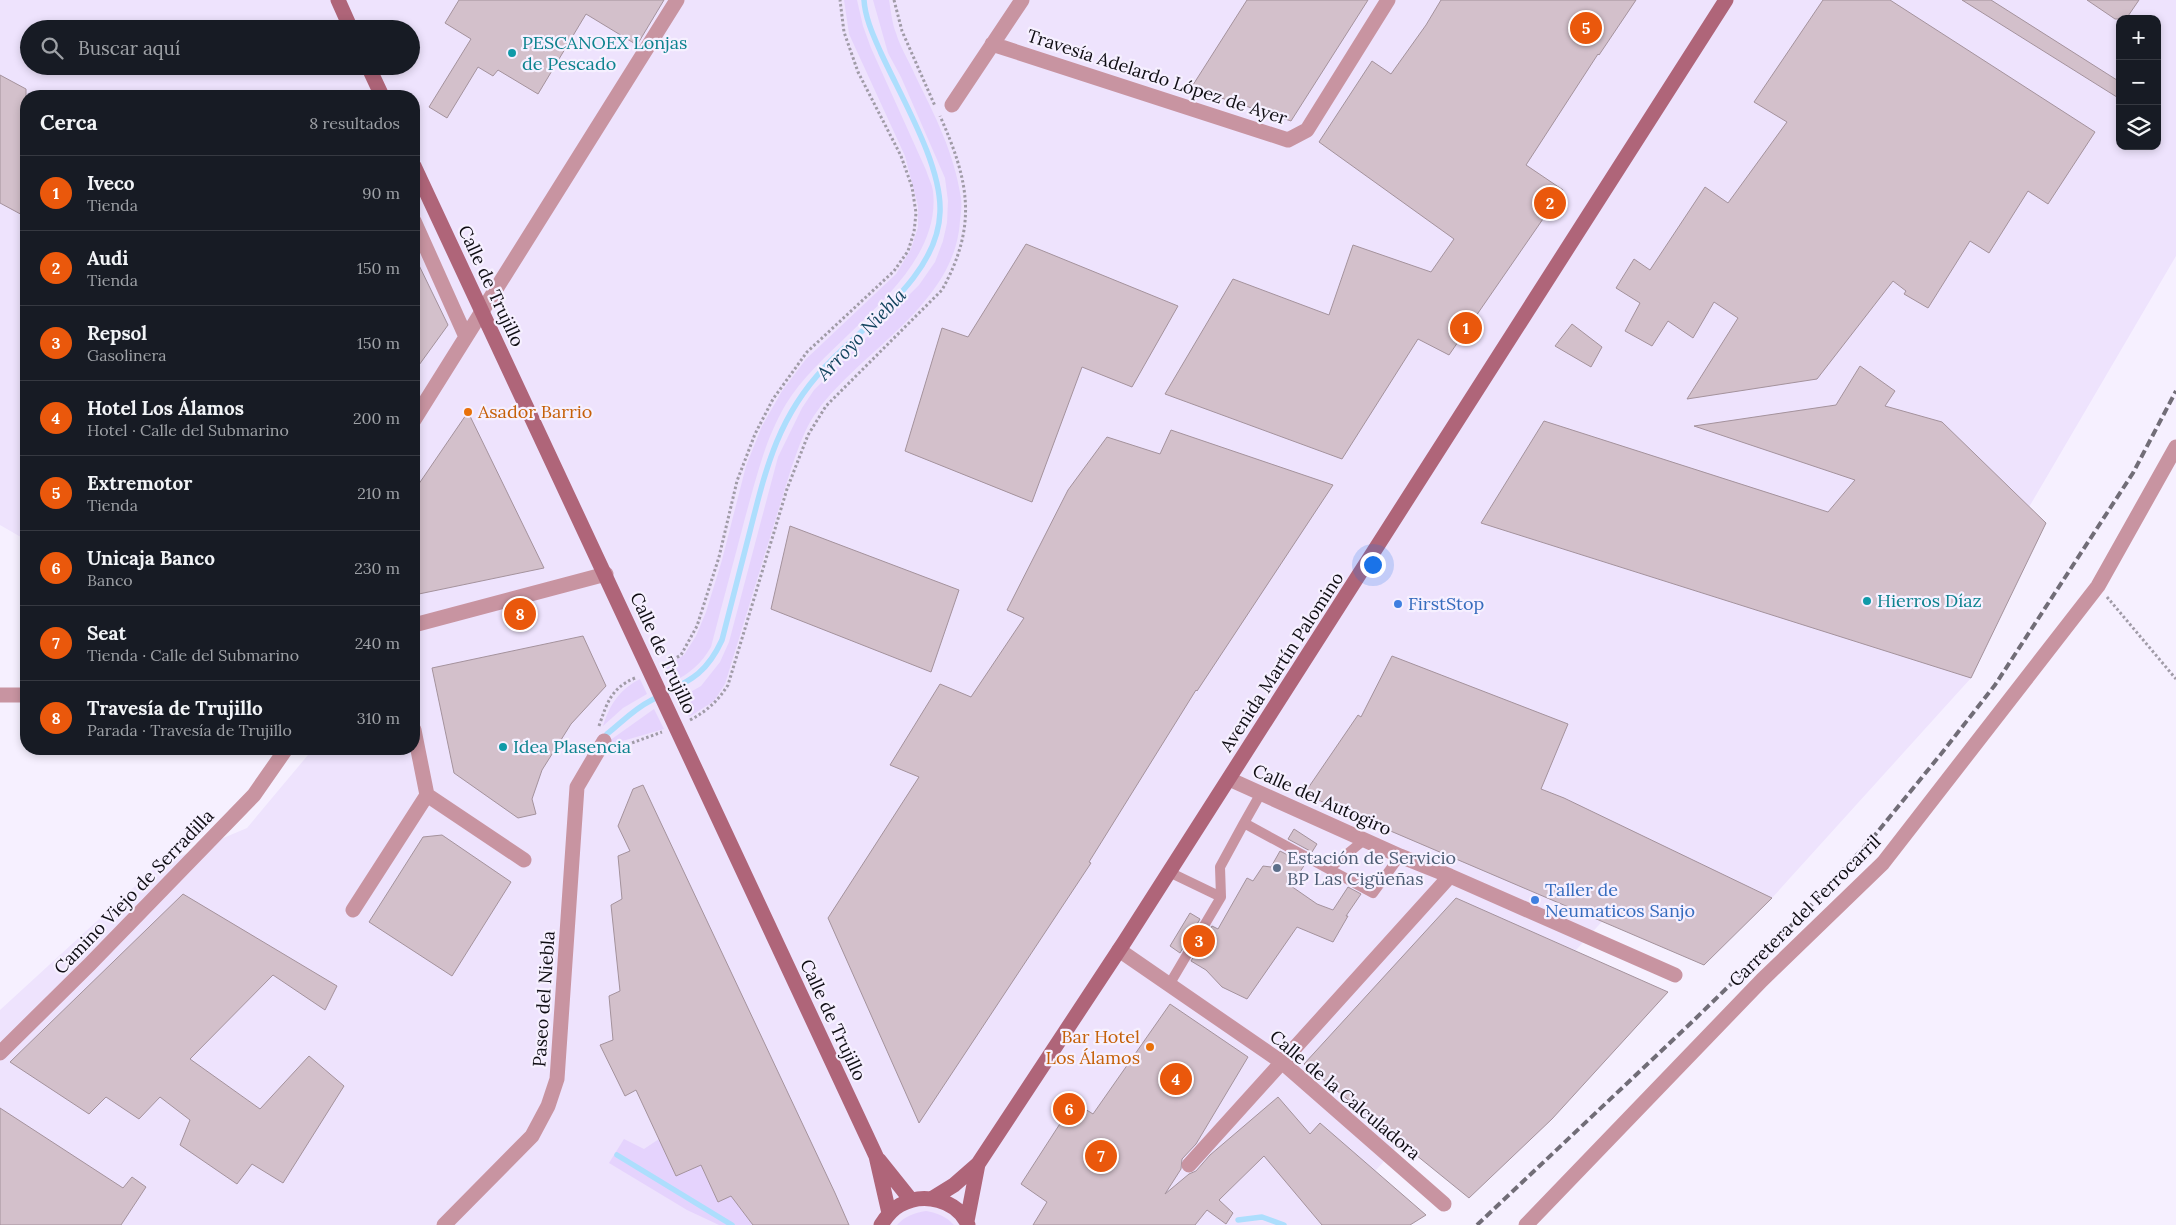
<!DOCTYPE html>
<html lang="es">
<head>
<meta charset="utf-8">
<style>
  :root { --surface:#171b24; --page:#242831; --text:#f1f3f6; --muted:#9ea1a6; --line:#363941; --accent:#ea580c }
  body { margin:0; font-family:Lora,serif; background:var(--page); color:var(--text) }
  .controls { position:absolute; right:15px; top:15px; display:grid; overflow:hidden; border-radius:10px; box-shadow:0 2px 8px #0003 }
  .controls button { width:45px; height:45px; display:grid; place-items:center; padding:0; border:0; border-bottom:1px solid var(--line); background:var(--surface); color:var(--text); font:25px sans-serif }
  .you { position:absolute; left:1372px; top:564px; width:18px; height:18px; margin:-12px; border:4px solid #fff; border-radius:50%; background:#1a73e8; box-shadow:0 0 0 8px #1a73e833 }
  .badge { display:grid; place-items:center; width:32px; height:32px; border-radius:50%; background:var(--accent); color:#fff; font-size:16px; font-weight:700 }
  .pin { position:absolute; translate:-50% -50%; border:2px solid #fff; box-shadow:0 1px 5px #0006 }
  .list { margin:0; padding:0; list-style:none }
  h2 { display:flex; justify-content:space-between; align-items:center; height:65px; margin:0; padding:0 20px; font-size:21px }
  h2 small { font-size:16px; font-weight:400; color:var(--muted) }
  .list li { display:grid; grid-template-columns:32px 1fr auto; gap:15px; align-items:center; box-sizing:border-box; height:75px; padding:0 20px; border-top:1px solid var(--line) }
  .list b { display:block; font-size:19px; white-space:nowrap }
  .list p { margin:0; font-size:16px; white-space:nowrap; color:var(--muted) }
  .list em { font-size:16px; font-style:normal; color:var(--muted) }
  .icon { flex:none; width:28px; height:28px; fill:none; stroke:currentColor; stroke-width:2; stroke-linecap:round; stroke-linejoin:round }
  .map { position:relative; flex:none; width:2176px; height:1225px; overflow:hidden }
  .search { position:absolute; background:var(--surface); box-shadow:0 2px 8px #0003; left:20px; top:20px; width:400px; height:55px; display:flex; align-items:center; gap:12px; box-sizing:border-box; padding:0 18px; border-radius:28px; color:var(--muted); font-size:19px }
  .panel { position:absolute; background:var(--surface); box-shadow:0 2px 8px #0003; left:20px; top:90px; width:400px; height:665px; border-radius:20px }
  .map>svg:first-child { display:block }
  .built { fill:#eee3fd; fill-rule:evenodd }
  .green { fill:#e5d3fd }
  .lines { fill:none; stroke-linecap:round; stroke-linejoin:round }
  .stream { stroke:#addefd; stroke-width:5.5 }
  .building { fill:#d3c0cb; stroke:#a4929c }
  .path { stroke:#a09ba7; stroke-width:3; stroke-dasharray:2.5 2.5; stroke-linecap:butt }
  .service { stroke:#c894a1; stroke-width:10 }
  .pedestrian { stroke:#c894a1; stroke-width:15 }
  .minor { stroke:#c894a1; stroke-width:15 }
  .secondary { stroke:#af6579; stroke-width:15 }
  .rail { stroke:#716d77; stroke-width:4; stroke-dasharray:8 4; stroke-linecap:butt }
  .culture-dot { fill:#0f9aa8; stroke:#f6f0ff; stroke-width:2 }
  .food-dot { fill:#e8710a; stroke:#f6f0ff; stroke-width:2 }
  .shop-dot { fill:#3f7fe0; stroke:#f6f0ff; stroke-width:2 }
  .service-dot { fill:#5c6f8a; stroke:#f6f0ff; stroke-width:2 }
  .labels { text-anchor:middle; stroke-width:4.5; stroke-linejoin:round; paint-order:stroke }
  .culture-label { font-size:18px; fill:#0d838f; stroke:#f6f0ff; text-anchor:start }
  .street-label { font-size:18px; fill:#0f0d13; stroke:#f6f0ff }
  .food-label { font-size:18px; fill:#c56008; stroke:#f6f0ff; text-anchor:start }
  .shop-label { font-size:18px; fill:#366cbe; stroke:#f6f0ff; text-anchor:start }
  .service-label { font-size:18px; fill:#4e5e75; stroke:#f6f0ff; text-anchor:start }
  .water-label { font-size:19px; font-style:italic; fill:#13455f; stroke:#f6f0ff }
</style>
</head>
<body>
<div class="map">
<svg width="2176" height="1225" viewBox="0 0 2176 1225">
  <rect width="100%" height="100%" fill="#f6f0ff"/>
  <path class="built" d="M0 0H2176V256L1943 654 1857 642 1971 678 1772 898 1668 849 1326 1225H0V1010L157 866 247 828 313 749H414V96H26V540L0 525ZM2120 19H2157V146H2120ZM29 29H411V66H29Z"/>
  <path class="green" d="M844 0H857L863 26 871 48 926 170C928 177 932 184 933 191 943 278 826 338 786 404 765 439 756 479 745 518 734 561 722 604 711 647 701 664 690 673 673 682L666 667 684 655 696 636 706 612 722 560 746 466 762 426 782 391 806 359 896 274 911 249 918 227V206L905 156 849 34Z
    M873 0H889C891 11 892 23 896 33 900 47 909 61 915 75 935 116 954 152 961 198 962 206 961 213 960 221 955 304 863 349 818 410 805 427 798 449 791 469L725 684 714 701 689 717 680 698 701 686 720 662 729 642 778 457 802 408 814 390 919 285 935 262 943 241 947 223 948 201 945 178 901 77 888 53Z
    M640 679 647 694 623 708 603 726C610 704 620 689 640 679Z
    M654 709 664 729 612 744 609 741Z
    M624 1139 644 1149 659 1139 676 1176 701 1165 718 1202 731 1196 753 1225H719L687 1210 609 1163Z
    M926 1211C937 1213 946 1216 954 1225H897C905 1216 914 1213 926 1211Z"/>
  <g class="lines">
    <path class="stream" d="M607 734C621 723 634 709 650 701 685 682 704 679 722 640 731 604 741 567 750 531 766 468 778 417 824 368 865 323 938 277 940 212 942 165 901 97 881 53 874 37 865 18 864 0
      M617 1155 732 1225
      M1238 1220 1262 1217 1284 1225"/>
  </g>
  <path class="building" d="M459 0H664L637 45 586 14 538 94 498 70 493 76 478 67 447 118 429 107 471 39 445 23Z
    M1247 0H1368L1291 121 1191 88Z
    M1441 0H1636L1599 55 1598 54 1526 165 1563 190 1449 355 1418 339 1342 459 1165 394 1233 279 1329 315 1353 245 1431 272 1454 239 1319 142 1372 61 1391 74 1426 25Z
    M1823 0H1890L2095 132 2048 204 2028 191 1989 253 1970 241 1928 308 1904 294 1906 291 1893 281 1817 379 1687 399 1738 318 1714 302 1693 338 1668 321 1652 346 1625 331 1640 303 1616 288 1634 259 1650 270 1705 187 1728 203 1787 122 1754 102Z
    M1962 0H1991L2120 82V99Z
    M2087 0H2139L2126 19H2115Z
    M0 75 26 89V217L0 203Z
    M1026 244 1178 306 1132 387 1082 367 1032 502 905 451 942 328 968 337Z
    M414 255 448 325 414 372Z
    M1572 324 1602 347 1591 367 1555 346Z
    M1860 366 1895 391 1885 406 1942 422 2046 523 1971 678 1481 523 1544 421 1828 512 1855 480 1694 426 1836 405Z
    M468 412 544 568 414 595V491Z
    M1171 430 1333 485 1197 691 1196 690 1089 862 1091 863 919 1123 828 918 919 777 890 765 940 684 971 697 1024 618 1007 610 1068 490 1107 437 1160 454Z
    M790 526 959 590 931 672 771 609Z
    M583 636 606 686 571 724 542 770 532 799 536 814 518 818 454 773 432 668Z
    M1392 656 1568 724 1541 789 1564 798 1772 898 1704 965 1304 794 1358 715 1361 717Z
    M643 785 835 1193 849 1225H753L731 1196 718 1202 701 1165 676 1176 636 1090 625 1096 600 1045 613 1040 609 996 620 991 611 905 622 899 618 856 630 851 618 826 633 789Z
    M1294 829 1317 844 1312 852 1288 839Z
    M442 835 511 882 452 976 369 922 423 837Z
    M1280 851 1305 864 1291 886 1317 904 1333 910 1348 887 1361 894 1346 916H1348L1333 942 1297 927 1247 999 1222 987 1206 970 1191 961 1212 926 1218 929 1247 878 1253 881 1263 866 1271 867Z
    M183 894 337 986 325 1010 273 975 190 1059 260 1109 309 1056 344 1086 283 1183 252 1164 237 1184 180 1145 190 1120 160 1097 139 1119 106 1097 89 1114 10 1062Z
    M1456 898 1668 992 1552 1119 1469 1198 1304 1064Z
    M1190 913 1200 919 1180 953 1170 946Z
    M1170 1004 1248 1057 1196 1144 1182 1159 1181 1169 1165 1194 1189 1174 1196 1171 1210 1155 1278 1097 1310 1134 1320 1123 1426 1215 1410 1225H1322L1264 1156 1219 1200 1233 1213 1226 1224 1207 1210 1195 1225H1033L1047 1202 1021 1184 1074 1102 1093 1114Z
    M0 1108 123 1188 132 1177 146 1187 121 1225H0Z"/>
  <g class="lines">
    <path class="path" d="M894 0 902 31 935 106
      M2107 597 2176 679
      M664 665 681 655 697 626 719 557 737 481 755 434 773 399 807 352 894 271 908 251 914 232 916 213 912 187 901 156 858 72 844 32 840 0
      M690 720C707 711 718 701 728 685L787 489 808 435 826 406 942 290C978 225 969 181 940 116
      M599 726C607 703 611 688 635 678
      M618 748 662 732"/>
    <path class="service" d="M1244 823 1261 793
      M1330 868 1364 840
      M1169 872 1221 897 1220 867 1244 823 1373 893 1400 856
      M1169 985 1221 897"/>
    <path class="pedestrian" d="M444 1225 532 1136 548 1106 557 1079 577 787 604 741"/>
    <path class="minor" d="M992 44 1288 140 1307 130 1388 0
      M952 105 1022 0
      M414 221 466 337
      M414 420 677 0
      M414 625 606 574
      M0 695H26
      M1229 779 1400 856 1450 876 1675 975
      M427 795 524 860
      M353 910 427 795 414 730
      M1119 950 1283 1063 1444 1204
      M0 1053 90 964 254 795 286 749
      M1189 1165 1450 876
      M1526 1225 1762 980 1883 863 2098 586 2176 447"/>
    <path class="secondary" d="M338 0 351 29
      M368 66 382 96
      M414 166 876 1156 889 1213
      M879 1160 911 1200
      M933 1198 954 1185 978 1164 1125 941 1726 0
      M967 1221 978 1164
      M881 1225C886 1217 891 1210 900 1205 923 1192 957 1199 968 1225"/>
    <path class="rail" d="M1477 1225 1693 1021 1805 912 1875 835 1941 754 1995 685 2133 473 2176 391"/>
  </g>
  <g class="culture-dot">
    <circle cx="512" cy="53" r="5"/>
    <circle cx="1867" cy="601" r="5"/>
    <circle cx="503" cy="747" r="5"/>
  </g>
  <g class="food-dot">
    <circle cx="468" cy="412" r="5"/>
    <circle cx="1150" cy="1047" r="5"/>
  </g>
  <g class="shop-dot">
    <circle cx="1398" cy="604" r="5"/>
    <circle cx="1535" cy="900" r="5"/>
  </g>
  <circle class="service-dot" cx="1277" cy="868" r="5"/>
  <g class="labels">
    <g class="culture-label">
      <text x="522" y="49">PESCANOEX Lonjas<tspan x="522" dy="21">de Pescado</tspan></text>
      <text x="1877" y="607">Hierros Díaz</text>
      <text x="513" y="753">Idea Plasencia</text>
    </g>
    <g class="street-label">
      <text transform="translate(1157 77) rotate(18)" y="6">Travesía Adelardo López de Ayer</text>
      <text transform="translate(491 286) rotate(65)" y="6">Calle de Trujillo</text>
      <text transform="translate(663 653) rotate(65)" y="6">Calle de Trujillo</text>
      <text transform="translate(1282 662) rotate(-57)" y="6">Avenida Martín Palomino</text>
      <text transform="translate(1322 800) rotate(24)" y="6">Calle del Autogiro</text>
      <text transform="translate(134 892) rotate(-46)" y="6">Camino Viejo de Serradilla</text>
      <text transform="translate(1805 911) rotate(-45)" y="6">Carretera del Ferrocarril</text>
      <text transform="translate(544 999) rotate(-86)" y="6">Paseo del Niebla</text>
      <text transform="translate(833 1020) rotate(65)" y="6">Calle de Trujillo</text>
      <text transform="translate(1345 1095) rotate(40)" y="6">Calle de la Calculadora</text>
    </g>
    <g class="food-label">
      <text x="478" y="418">Asador Barrio</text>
      <text x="1140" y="1043" text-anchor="end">Bar Hotel<tspan x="1140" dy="21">Los Álamos</tspan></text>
    </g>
    <g class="shop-label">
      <text x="1408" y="610">FirstStop</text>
      <text x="1545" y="896">Taller de<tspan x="1545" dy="21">Neumaticos Sanjo</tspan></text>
    </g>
    <g class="service-label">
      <text x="1287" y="864">Estación de Servicio<tspan x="1287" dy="21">BP Las Cigüeñas</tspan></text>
    </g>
    <g class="water-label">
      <text transform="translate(861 334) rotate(-46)" y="7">Arroyo Niebla</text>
    </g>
  </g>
</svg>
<div class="controls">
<button>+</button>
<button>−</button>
<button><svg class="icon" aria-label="layers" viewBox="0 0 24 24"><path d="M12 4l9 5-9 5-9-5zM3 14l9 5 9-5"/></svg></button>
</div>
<div class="you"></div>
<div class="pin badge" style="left:1466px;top:328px">1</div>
<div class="pin badge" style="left:1550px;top:203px">2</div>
<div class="pin badge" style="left:1199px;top:941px">3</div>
<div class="pin badge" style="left:1176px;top:1079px">4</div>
<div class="pin badge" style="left:1586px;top:28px">5</div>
<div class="pin badge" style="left:1069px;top:1109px">6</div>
<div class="pin badge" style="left:1101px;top:1156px">7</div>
<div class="pin badge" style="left:520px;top:614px">8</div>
<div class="search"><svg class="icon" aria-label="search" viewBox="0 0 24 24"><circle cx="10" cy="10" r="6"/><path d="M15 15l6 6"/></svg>Buscar aquí</div>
<section class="panel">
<h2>Cerca<small>8 resultados</small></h2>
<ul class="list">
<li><span class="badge">1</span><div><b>Iveco</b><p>Tienda</p></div><em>90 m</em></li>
<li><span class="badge">2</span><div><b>Audi</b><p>Tienda</p></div><em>150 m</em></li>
<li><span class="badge">3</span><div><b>Repsol</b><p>Gasolinera</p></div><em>150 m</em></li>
<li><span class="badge">4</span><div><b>Hotel Los Álamos</b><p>Hotel · Calle del Submarino</p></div><em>200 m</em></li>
<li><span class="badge">5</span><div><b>Extremotor</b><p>Tienda</p></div><em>210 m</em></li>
<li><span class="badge">6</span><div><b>Unicaja Banco</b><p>Banco</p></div><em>230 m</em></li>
<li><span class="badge">7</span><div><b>Seat</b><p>Tienda · Calle del Submarino</p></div><em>240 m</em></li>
<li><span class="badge">8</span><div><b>Travesía de Trujillo</b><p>Parada · Travesía de Trujillo</p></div><em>310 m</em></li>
</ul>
</section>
</div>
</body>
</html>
